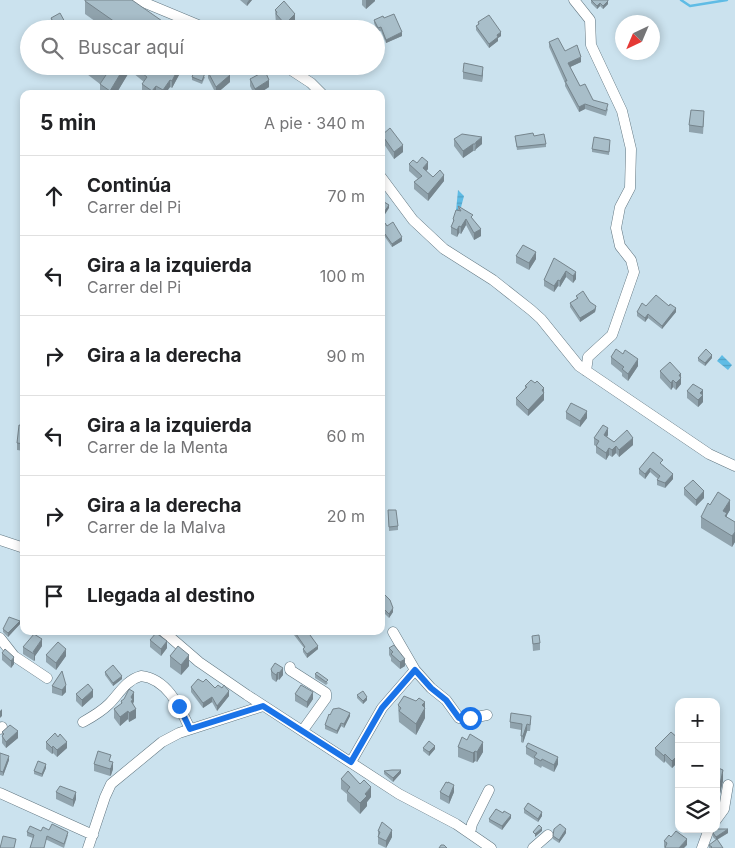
<!DOCTYPE html>
<html lang="es">
<head>
<meta charset="utf-8">
<style>
  :root { --surface:#fff; --page:#f2f2f2; --text:#202124; --muted:#757577; --line:#e0e0e0 }
  body { margin:0; font-family:Inter,sans-serif; background:var(--page); color:var(--text) }
  .controls { position:absolute; right:15px; bottom:15px; display:grid; overflow:hidden; border-radius:10px; box-shadow:0 2px 8px #0003 }
  .controls button { width:45px; height:45px; display:grid; place-items:center; padding:0; border:0; border-bottom:1px solid var(--line); background:var(--surface); color:var(--text); font:25px sans-serif }
  .compass { position:absolute; left:615px; top:15px; width:45px; height:45px; border-radius:50%; background:var(--surface); box-shadow:0 2px 8px #0003; rotate:224deg }
  .stop { position:absolute; width:15px; height:15px; margin:-11px; border:4px solid #1a73e8; border-radius:50%; background:#fff }
  .stop.end { background:#1a73e8; border-color:#fff; box-shadow:0 1px 5px #0008 }
  .list { margin:0; padding:0; list-style:none }
  h2 { display:flex; justify-content:space-between; align-items:center; height:65px; margin:0; padding:0 20px; font-size:21px }
  h2 small { font-size:16px; font-weight:400; color:var(--muted) }
  .list li { display:grid; grid-template-columns:32px 1fr auto; gap:15px; align-items:center; box-sizing:border-box; height:80px; padding:0 20px; border-top:1px solid var(--line) }
  .list b { display:block; font-size:19px; white-space:nowrap }
  .list p { margin:0; font-size:16px; white-space:nowrap; color:var(--muted) }
  .list em { font-size:16px; font-style:normal; color:var(--muted) }
  .icon { flex:none; width:28px; height:28px; fill:none; stroke:currentColor; stroke-width:2; stroke-linecap:round; stroke-linejoin:round }
  .map { position:relative; flex:none; width:735px; height:848px; overflow:hidden }
  .search { position:absolute; background:var(--surface); box-shadow:0 2px 8px #0003; left:20px; top:20px; width:365px; height:55px; display:flex; align-items:center; gap:12px; box-sizing:border-box; padding:0 18px; border-radius:28px; color:var(--muted); font-size:19px }
  .panel { position:absolute; background:var(--surface); box-shadow:0 2px 8px #0003; left:20px; top:90px; width:365px; height:545px; border-radius:10px }
  .map>svg:first-child { display:block }
  .water { fill:url(#water-rules) }
  .lines { fill:none; stroke-linecap:round; stroke-linejoin:round }
  .stream { stroke:#5fbce5; stroke-width:2.5 }
  .minor-casing { stroke:#617680; stroke-width:11 }
  .minor { stroke:#fff; stroke-width:10 }
  .wall { fill:#90a3ad }
  .shaded-wall { fill:#76858d }
  .building { fill:#a8bec9; stroke:#76858d }
  .route { stroke:#1a73e8; stroke-width:6 }
</style>
</head>
<body>
<div class="map">
<svg width="735" height="848" viewBox="0 0 735 848">
  <defs>
    <pattern id="water-rules" width="6" height="5" patternUnits="userSpaceOnUse" patternTransform="scale(1.25)"><rect width="6" height="5" fill="#5fbce5"/><path d="M0 2.5h6" fill="none" stroke="#51a1c4"/></pattern>
  </defs>
  <rect width="100%" height="100%" fill="#cbe2ee"/>
  <path class="water" d="M458 190 464 196 460 211H456Z
    M722 355 732 365 728 370 717 361Z"/>
  <g class="lines">
    <path class="stream" d="M681 0 690 6 727 0"/>
    <g class="minor-casing">
      <path id="minor" d="M138 0 208 29
        M574 0 590 20 591 45 622 111 631 149 630 188 620 207 616 228 620 246 631 260 634 272 612 335 588 357 586 371
        M285 66 311 83 322 94
        M381 177 413 220 444 249 493 280 531 310 541 319 579 366 709 454 735 466
        M0 540 24 548
        M163 631 199 662 247 695 399 794 456 824 491 848
        M393 632 415 670 431 688 446 700 459 718 466 719 487 715
        M0 638 14 656 47 678
        M290 667V670L326 693V698L303 730
        M83 722C92 717 101 712 109 704 119 694 126 680 141 676 168 679 180 708 190 729
        M0 729 2 727
        M351 762 382 708 415 670
        M0 793 93 835
        M716 820 724 809 728 785
        M470 833 472 824 489 790
        M88 848 105 797 111 784 162 742 179 733 263 706
        M533 848 548 835
        M702 848 709 829"/>
    </g>
    <use href="#minor" class="minor"/>
  </g>
  <path class="wall" d="M240 0H252L247 6Z
    M362 0H375V1L366 9 362 5Z
    M591 0 608 4 603 9 600 6 597 9 591 3Z
    M85 1 165 29H106L85 14Z
    M275 10 295 24 290 29H280L276 24Z
    M51 18 66 29H53L51 25Z
    M384 18 402 36 386 43 381 31 378 32 374 23V20Z
    M478 22 501 36 498 38V41L489 48 476 30V26L478 25Z
    M549 42 565 51 581 62 570 67 580 86 593 100 608 109 606 116 585 109 579 112 565 86V83L549 47Z
    M79 66H131V69L116 94H100V84L79 68Z
    M133 66 150 70 179 75 172 88 170 87 165 94H146L142 91V84L144 82 133 73Z
    M208 72H229L230 82 216 94 208 78Z
    M463 72 483 73 482 82 463 79Z
    M192 77H205L202 84 192 80Z
    M250 79 269 87 258 94H254L250 86Z
    M704 118 703 134 689 132V125Z
    M382 135 403 152 394 159 382 141Z
    M515 136H534L546 144V147L517 150Z
    M454 139 482 144 476 149 475 151H473L463 158 454 146Z
    M610 144 609 155 592 152V149Z
    M417 163 428 169 426 171 433 177 444 181 428 201 414 189V182L418 179 409 171V164Z
    M458 206 473 219 481 236 474 240 466 225 461 234 459 233 457 237 451 234V227L453 224V219L458 210Z
    M381 225 387 226 402 241 392 247 385 237 383 239 381 236Z
    M516 256 536 259 529 270 516 263Z
    M554 258 576 279 573 283 566 277 560 287 558 286 554 292 544 286V280Z
    M576 296 590 302 596 309 595 312 580 322 570 307V303L577 299Z
    M646 306 676 312 662 329 648 318 645 322 637 316V312Z
    M611 357 638 366 628 381 622 376V373L611 364Z
    M698 358H712L705 366 698 361Z
    M660 371 681 374V384L676 390 673 387 671 390 660 378Z
    M535 383 544 388V400L528 416 516 405V398L525 388V386Z
    M703 390V402L698 407 687 398V391Z
    M566 412 587 418 580 427 566 419Z
    M24 426V451L17 450V443Z
    M608 435 607 437 614 442 633 445 619 457 616 453 612 457 609 455 606 460 596 453V446L594 445V438Z
    M663 465 673 479 665 488 657 485V480L658 479 650 472 645 479 639 474V469Z
    M684 488 704 498 696 506 684 495Z
    M710 505 730 510 727 515V518L735 522V542L732 547 701 528V517Z
    M388 510 398 526V530L389 531Z
    M381 591 393 612 389 618 381 610Z
    M20 624 8 637 3 632V629Z
    M241 631H249L246 635Z
    M294 631 311 636 318 649 307 658 303 652V649L304 648 294 635Z
    M532 636 540 643V650L533 651Z
    M150 640 167 648 161 656 150 647Z
    M42 646 35 656V660L34 661 23 654V647Z
    M389 648 405 666 400 669 391 661V658L389 655Z
    M5 649 14 664 11 668 2 660V653Z
    M46 655 66 656 56 670 46 662Z
    M170 656 189 666 181 675 170 667Z
    M271 669 283 675 279 680 278 679 276 682 272 679 271 675Z
    M62 671 66 692 62 696 52 693V686Z
    M105 672 122 679 113 686 105 675Z
    M317 672 328 683 326 685 315 678V674Z
    M191 687 215 688 229 696 217 711 212 702 203 708 191 692Z
    M76 694 93 697 82 707 76 701Z
    M295 694 313 699 307 708 295 701Z
    M357 695 367 700 363 704 357 698Z
    M121 701H134L133 703 136 718 129 722 128 719 120 726 114 718V709L121 704Z
    M398 705 425 708V718L416 735 399 722Z
    M330 715 350 716 344 728 341 726 337 734 325 729V725Z
    M510 722H531L530 731H527L523 743 521 742V730L510 728Z
    M2 732 18 738 6 748 2 743Z
    M679 739V761L672 768 665 761 664 763 655 755V748Z
    M467 740 483 752 477 762 475 761 473 763 458 757V747Z
    M46 742 67 748 57 757 53 753 52 754 46 749Z
    M526 747 558 764 554 772 542 766 541 768 534 764V759L526 754Z
    M423 748 435 749 429 756 423 751Z
    M0 753 9 760 3 776 0 775Z
    M111 761 113 769 111 775 110 776 94 771V764Z
    M716 767 723 781 720 794 716 792Z
    M46 768 42 777 34 774V771Z
    M384 771 401 773 393 782 384 774Z
    M341 779 360 784 371 797 367 802V806L360 814 347 801V794L341 789Z
    M56 792 76 799 73 807 56 799Z
    M440 792H454L449 804 440 799Z
    M524 809 542 816 538 822 524 813Z
    M511 818 502 830 489 822V819Z
    M49 830 68 835 64 848 47 840 33 838 27 836V832Z
    M378 831 392 837 386 848 378 844Z
    M566 833 559 843 553 839V836Z
    M713 833H728L717 840 723 848H709V845L716 840 713 837Z
    M664 841 687 845 665 848 664 847Z"/>
  <path class="shaded-wall" d="M249 0H252L247 6V3Z
    M366 0H375V1L366 9Z
    M608 1V4L603 9V6Z
    M600 3V6L597 9V6Z
    M295 14V24L290 29H285V24Z
    M165 23V29H161Z
    M57 24V29H55V25Z
    M66 24V29H59V28Z
    M402 32V36L386 43V40Z
    M501 32V36L498 38V41L489 48V44L497 35Z
    M581 57V62L568 68V63Z
    M125 66H131V69L116 94H110V91Z
    M179 67V75L172 88V81Z
    M483 67V73L482 82V76Z
    M230 75V82L216 94V87Z
    M170 80V87L165 94H163V90Z
    M269 80V87L258 94H255V89Z
    M156 86V93L152 94V91Z
    M585 104V109L579 112V107Z
    M482 137V144L476 149 475 151 476 142Z
    M473 144V151L463 158V151Z
    M403 145V152L394 159V152Z
    M428 162V169L423 175V168Z
    M444 175V181L428 201V194Z
    M389 205V208L382 219V215Z
    M466 219V225L461 234V227Z
    M459 226V233L457 237V230Z
    M481 229V236L474 240V233Z
    M402 237V241L392 247V244Z
    M536 252V259L529 270V263Z
    M566 271V277L560 287V281Z
    M576 272V279L573 283V276Z
    M558 280V286L554 292V286Z
    M596 306 595 312 580 322V318Z
    M676 308V312L662 329V326Z
    M648 314V318L645 322V318Z
    M712 355V358L705 366V363Z
    M638 359V366L628 381V374Z
    M681 374V384L676 390V383L679 375Z
    M673 380V387L671 390V383Z
    M544 388V400L528 416V410Z
    M703 390V402L698 407V400L700 393Z
    M587 411V418L580 427V421Z
    M608 428V435L604 442V435Z
    M633 438V445L619 457V450Z
    M616 446V453L612 457V450Z
    M609 448V455L606 460V453Z
    M650 468V472L645 479V474Z
    M673 474V479L665 488V483Z
    M704 491V498L696 506V500Z
    M730 500V510L727 515V523L723 511Z
    M735 532V542L732 547V536Z
    M393 608V612L389 618V614Z
    M20 621V624L8 637V633Z
    M42 639V646L35 656V660L34 661V654L33 652Z
    M167 641V648L161 656V649Z
    M318 646V649L307 658V654Z
    M66 649V656L56 670V663Z
    M189 655V666L181 675V665Z
    M14 657V664L11 668V661Z
    M405 659V666L400 669V662Z
    M283 668V675L279 680V673Z
    M278 672V679L276 682V675Z
    M122 676V679L113 686V683Z
    M66 685V692L62 696V690Z
    M93 690V697L82 707V700Z
    M229 691V696L217 711V706Z
    M134 692V701L133 704V709L131 697Z
    M313 692V699L307 708V702Z
    M212 697V702L203 708V703Z
    M367 697V700L363 704V701Z
    M425 702V718L416 735V724L422 705Z
    M2 709V716L0 718V711Z
    M136 709V718L129 722V713Z
    M128 711V719L120 726V717Z
    M350 713V716L344 728V724Z
    M341 723V726L337 734V731Z
    M527 724V731L523 743V736Z
    M18 731V738L6 748V742Z
    M67 742V748L57 757V750Z
    M483 742V752L477 762V752Z
    M53 746V753L52 754V748Z
    M435 746V749L429 756V752Z
    M679 749V761L672 768V761Z
    M475 751V761L473 763V753Z
    M665 754V761L664 763V756Z
    M9 756V760L3 776V772Z
    M558 757V764L554 772V765Z
    M113 762V769L111 775 110 776V769Z
    M46 764V768L42 777V774Z
    M401 770V773L393 782V778Z
    M723 770V781L720 794V784Z
    M454 785V792L449 804V797Z
    M371 787V797L367 802V806L360 814V803L365 794Z
    M76 792V799L73 807V800Z
    M542 812V816L538 822V819Z
    M511 815V818L502 830V826Z
    M542 828V831L535 837V834Z
    M566 829V833L559 843V840Z
    M728 829V833L716 840V837Z
    M392 830V837L386 848V841Z
    M687 839V845L684 848H679Z"/>
  <path class="building" d="M85 0H132L165 23 161 29H125L85 1Z
    M591 0H608V1L603 6 600 3 597 6Z
    M284 1 295 14 285 24 276 14 277 12 275 10Z
    M60 13 66 24 59 28 57 24 55 25 51 18Z
    M394 14 402 32 386 40 381 27 378 28 374 20 383 16 384 18Z
    M489 15 501 32 497 35 498 37 489 44 476 26 479 24 478 22Z
    M558 38 565 51 577 45 581 57 568 63 580 86 585 84 593 100 608 104 606 111 585 104 579 107 565 81H567L549 42Z
    M464 63 483 67 482 76 463 72Z
    M94 66H125L110 91 100 84 106 75Z
    M133 66H145L150 70 152 66H177L179 67 172 81 170 80 163 90 156 86 152 91 142 84 147 77Z
    M214 66H228L229 67 227 69 230 75 216 87 208 72Z
    M195 69 205 73 202 81 192 77Z
    M265 71 269 80 255 89 250 79Z
    M691 110 704 111 703 127 689 125Z
    M390 128 403 145 394 152 382 135Z
    M533 133 534 136 544 134 546 144 517 147 515 136Z
    M462 134 482 137 476 142 475 144H473L463 151 454 139Z
    M594 137 610 140 609 152 592 149Z
    M422 157 428 162 423 168 433 177 440 170 444 175 428 194 414 182 422 176 409 164 413 160 417 163Z
    M381 200 389 205 382 215H381Z
    M458 206 473 215 471 217 481 229 474 233 466 219 461 227 459 226 457 230 451 227 454 220 453 219 456 210 461 211Z
    M393 222 402 237 392 244 385 234 383 235 381 233V225L385 223 387 226Z
    M523 245 536 252 529 263 516 256Z
    M554 258 576 272 573 276 566 271 560 281 558 280 554 286 544 280Z
    M583 291 590 302 596 306 595 309 580 318 570 303 578 298 576 296Z
    M656 295 669 306 670 304 676 308 662 326 648 314 645 318 637 312 642 303 646 306Z
    M616 349 623 354 625 350 638 359 628 374 622 369 624 367 611 357Z
    M706 349 712 355 705 363 698 358Z
    M670 362 681 374 679 375 681 378 676 383 673 380 671 383 660 371Z
    M531 380 535 383 537 381 544 388 542 390 544 393 528 410 516 398 527 387 525 386Z
    M693 384 703 390 700 393 703 395 698 400 687 391Z
    M571 403 587 411 580 421 566 412Z
    M19 425 24 426V444L17 443Z
    M603 425 608 428 604 435 614 442 627 430 633 438 619 450 616 446 612 450 609 448 606 453 596 446 599 441 594 438Z
    M653 452 663 460 660 463 673 474 665 483 657 480 660 476 650 468 645 474 639 469Z
    M693 480 704 491 696 500 684 488Z
    M718 492 730 500 723 511 727 513 725 516 735 522V532L732 536 701 517 708 503 710 505Z
    M388 510H396L398 526 389 527Z
    M381 591 390 600 393 608 389 614 381 606Z
    M9 617 20 621 8 633 3 629Z
    M294 631H309L311 634 310 635 318 646 307 654 303 649 305 647Z
    M156 633 167 641 161 649 150 640Z
    M34 634 42 639 33 652 35 653 34 654 23 647Z
    M539 635 540 643 533 644 532 636Z
    M58 642 66 649 56 663 46 655Z
    M394 645 405 659 400 662 391 654 393 652 389 648Z
    M178 646 189 655 181 665 170 656Z
    M5 649 14 657 11 661 2 653Z
    M275 663 283 668 279 673 278 672 276 675 272 672 271 669Z
    M113 665 122 676 113 683 105 672Z
    M62 671 66 685 62 690 52 686Z
    M317 672 328 680 326 682 315 674Z
    M198 679 203 682 206 679 215 688 218 685 222 688 224 685 229 691 217 706 212 697 203 703 191 687Z
    M88 684 93 690 82 700 76 694Z
    M301 685 313 692 307 702 295 694Z
    M129 689 134 692 131 697 133 700 131 701 136 709 129 713 128 711 120 717 114 709 122 703 121 701 124 699Z
    M363 691 367 697 363 701 357 695Z
    M404 696 416 701 419 698 425 702 422 705 425 708 416 724 399 711 401 708 398 705Z
    M339 708 350 713 344 724 341 723 337 731 325 725 329 714 330 715 333 709Z
    M511 713 531 716 530 725 527 724 523 736H521L522 724 510 722Z
    M10 725 18 731 6 742 2 736 4 734 2 732Z
    M671 732 679 739V754L672 761 665 754 664 756 655 748Z
    M55 733 58 737 60 734 67 742 57 750 53 746 52 748 46 742Z
    M470 734 483 742 477 752 475 751 473 753 458 747 462 737 467 740Z
    M429 741 435 746 429 752 423 748Z
    M528 743 558 757 554 765 542 759 541 761 534 757 537 753 526 747Z
    M98 751 111 755 109 761 113 762 111 768 110 769 94 764Z
    M0 753 9 756 3 772 0 771Z
    M38 761 46 764 42 774 34 771Z
    M716 767 723 770 720 784 716 782Z
    M392 770H401L393 778 384 771Z
    M348 771 360 784 364 780 371 787 365 794 367 796 360 803 347 791 350 787 341 779Z
    M446 782 448 783V782L454 785 449 797 440 792Z
    M60 786 76 792 73 800 56 792Z
    M528 803 542 812 538 819 524 809Z
    M496 809 503 813 504 811 511 815 502 826 489 819Z
    M382 822 392 830 386 841 378 837 380 832 378 831Z
    M52 824 68 832 64 844 47 836 44 848H30L34 835 27 832 30 826 41 831 43 827 49 830Z
    M560 824 566 829 559 840 553 836 554 829Z
    M539 825 542 828 535 834 533 832Z
    M715 829H728L716 837 713 833Z
    M676 831 687 839 679 848H665L667 843 664 841 669 835 671 837Z
    M3 836 16 839 14 848H0Z
    M717 839 723 848H711L712 847 709 845Z
    M441 845H444L447 848H439Z"/>
  <g class="lines">
    <path class="route" d="M179 706 190 729 263 706 351 762 382 708 415 670 431 688 446 700 459 718 466 719 470 718"/>
  </g>
</svg>
<div class="controls">
<button>+</button>
<button>−</button>
<button><svg class="icon" aria-label="layers" viewBox="0 0 24 24"><path d="M12 4l9 5-9 5-9-5zM3 14l9 5 9-5"/></svg></button>
</div>
<svg class="compass" viewBox="-18 -18 36 36"><path d="M0-13l5 13h-10z" fill="#e53935"/><path d="M0 13l5-13h-10z" fill="#757577"/></svg>
<div class="stop" style="left:470px;top:718px"></div>
<div class="stop end" style="left:179px;top:706px"></div>
<div class="search"><svg class="icon" aria-label="search" viewBox="0 0 24 24"><circle cx="10" cy="10" r="6"/><path d="M15 15l6 6"/></svg>Buscar aquí</div>
<section class="panel">
<h2>5 min<small>A pie · 340 m</small></h2>
<ul class="list">
<li><svg class="icon" aria-label="ahead" viewBox="0 0 24 24"><path d="M12 20V5M6 11l6-6 6 6"/></svg><div><b>Continúa</b><p>Carrer del Pi</p></div><em>70 m</em></li>
<li><svg class="icon" aria-label="left" viewBox="0 0 24 24"><path d="M17 20v-9H6M10 6l-5 5 5 5"/></svg><div><b>Gira a la izquierda</b><p>Carrer del Pi</p></div><em>100 m</em></li>
<li><svg class="icon" aria-label="right" viewBox="0 0 24 24"><path d="M7 20v-9h11M14 6l5 5-5 5"/></svg><div><b>Gira a la derecha</b></div><em>90 m</em></li>
<li><svg class="icon" aria-label="left" viewBox="0 0 24 24"><path d="M17 20v-9H6M10 6l-5 5 5 5"/></svg><div><b>Gira a la izquierda</b><p>Carrer de la Menta</p></div><em>60 m</em></li>
<li><svg class="icon" aria-label="right" viewBox="0 0 24 24"><path d="M7 20v-9h11M14 6l5 5-5 5"/></svg><div><b>Gira a la derecha</b><p>Carrer de la Malva</p></div><em>20 m</em></li>
<li><svg class="icon" aria-label="arrive" viewBox="0 0 24 24"><path d="M6 21V4h12l-3 4 3 4H6"/></svg><div><b>Llegada al destino</b></div></li>
</ul>
</section>
</div>
</body>
</html>
